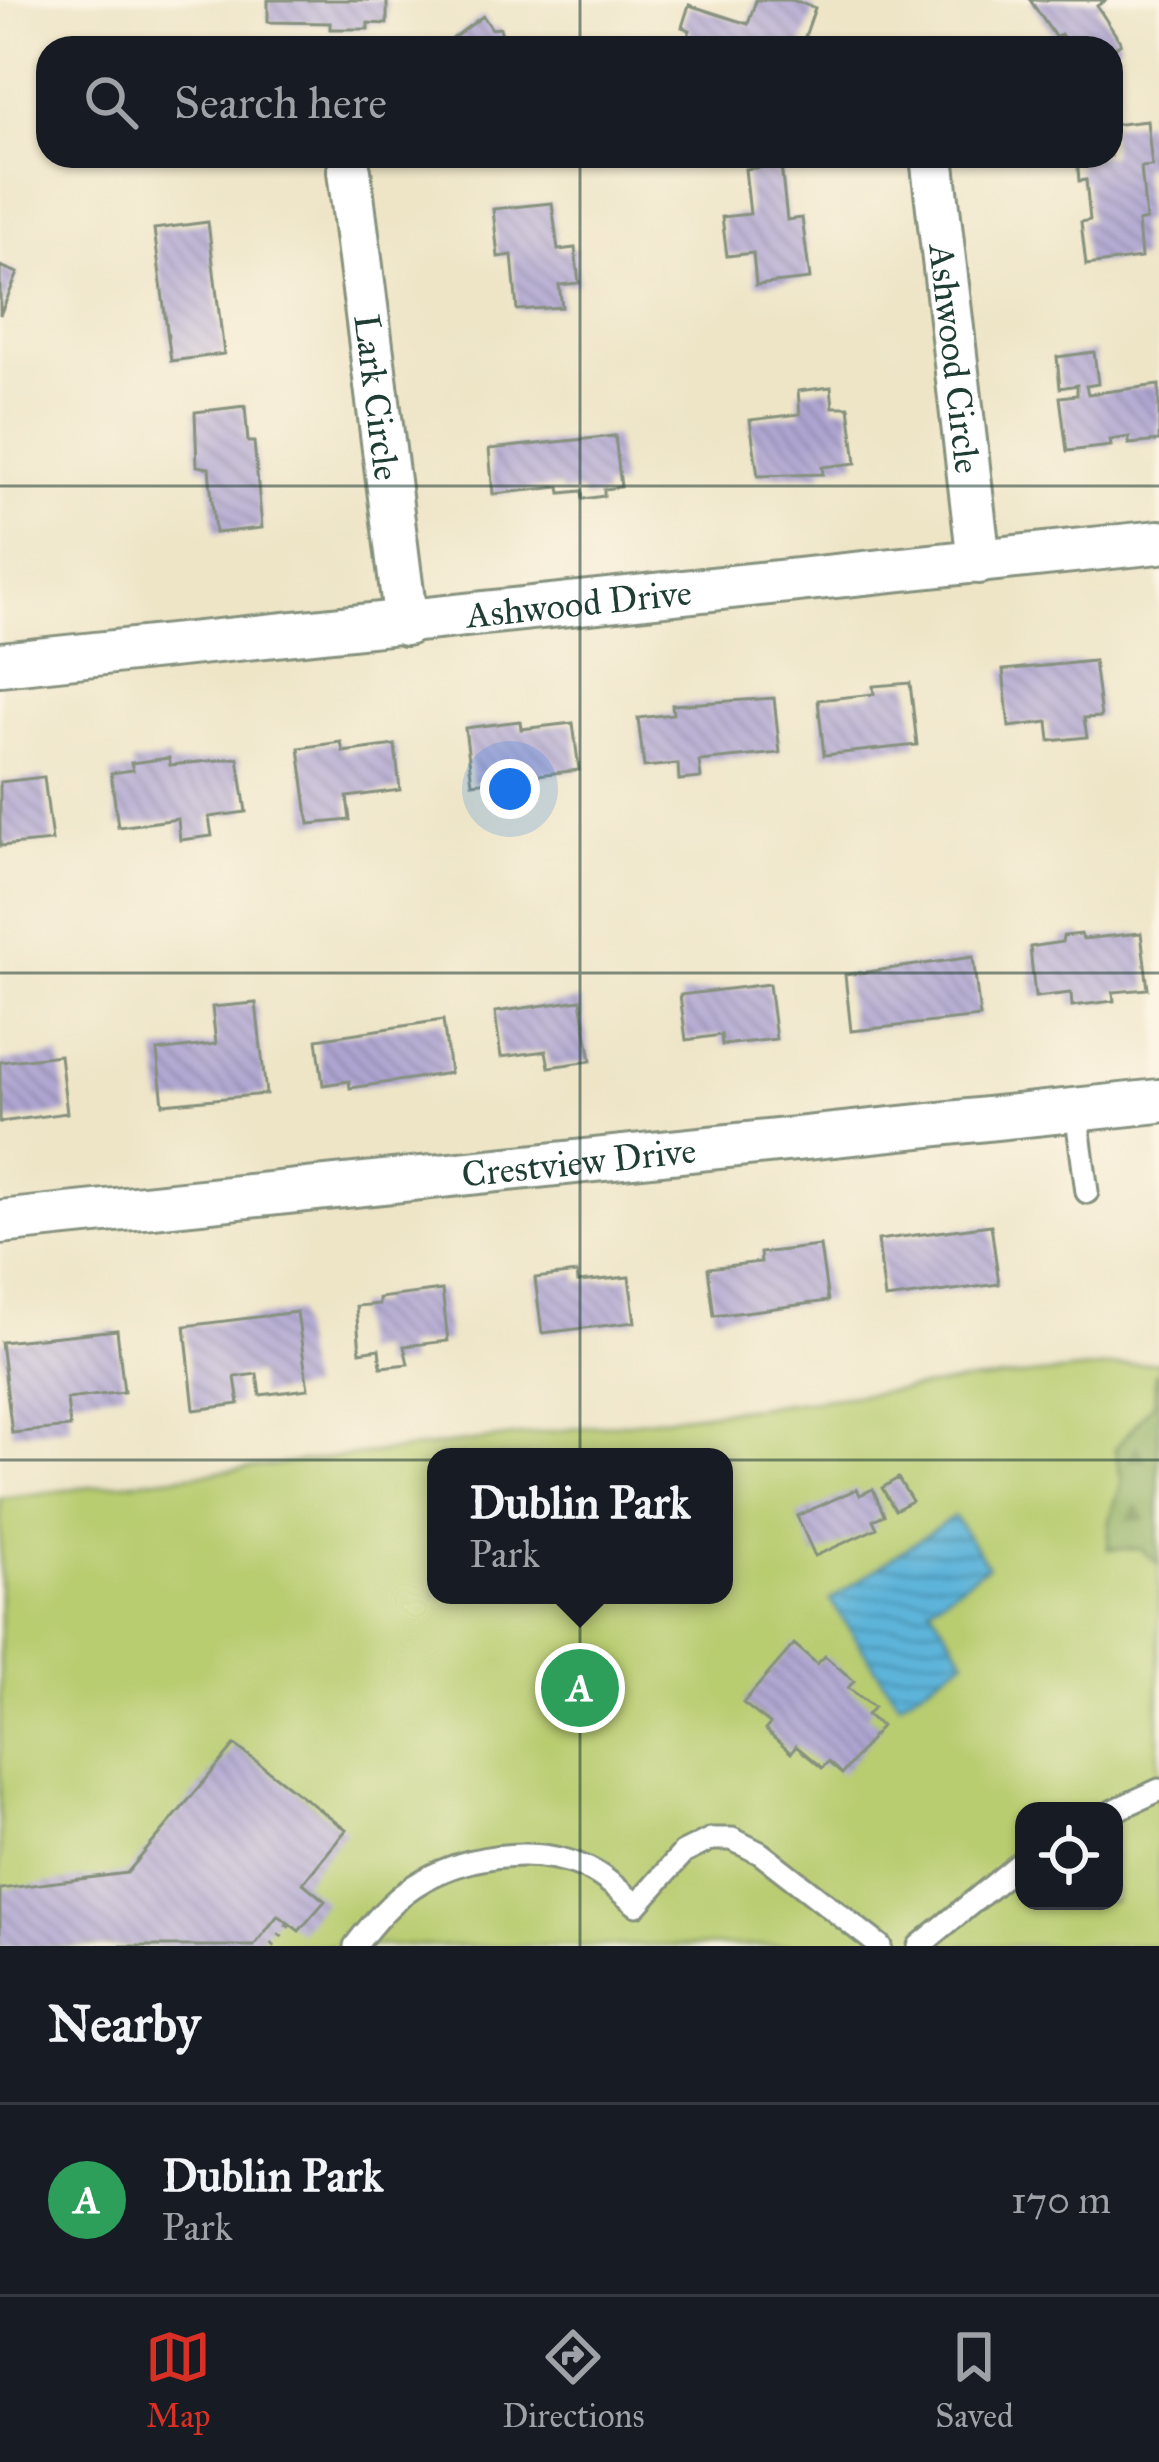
<!DOCTYPE html>
<html lang="en">
<head>
<meta charset="utf-8">
<style>
  :root { --surface:#171b24; --page:#242831; --text:#f1f3f6; --muted:#9ea1a6; --line:#363941; --accent:#d93025 }
  body { margin:0; font-family:"IM FELL Great Primer",serif; background:var(--page); color:var(--text) }
  .controls { position:absolute; right:36px; bottom:36px; display:grid; overflow:hidden; border-radius:24px; box-shadow:0 3px 9px #0004 }
  .controls button { width:108px; height:108px; display:grid; place-items:center; padding:0; border:0; border-bottom:3px solid var(--line); background:var(--surface); color:var(--text); font:60px sans-serif }
  .you { position:absolute; left:510px; top:789px; width:42px; height:42px; margin:-30px; border:9px solid #fff; border-radius:50%; background:#1a73e8; box-shadow:0 0 0 18px #1a73e833 }
  .badge { display:grid; place-items:center; width:78px; height:78px; border-radius:50%; background:var(--accent); color:#fff; font-size:39px; font-weight:700 }
  .pin { position:absolute; translate:-50% -50%; border:6px solid #fff; box-shadow:0 3px 12px #0006 }
  .popup { position:absolute; left:427px; top:1448px; width:306px; height:156px; box-sizing:border-box; display:grid; place-content:center; border-radius:24px; background:var(--surface); filter:drop-shadow(0 3px 9px #0005); font-size:39px; white-space:nowrap; color:var(--muted) }
  .popup b { font-size:45px; color:var(--text) }
  .popup::after { content:''; position:absolute; left:50%; top:100%; margin-left:-24px; border:24px solid transparent; border-top-color:var(--surface) }
  .list { margin:0; padding:0; list-style:none }
  h2 { display:flex; justify-content:space-between; align-items:center; height:156px; margin:0; padding:0 48px; font-size:51px }
  h2 small { font-size:39px; font-weight:400; color:var(--muted) }
  .list li { display:grid; grid-template-columns:78px 1fr auto; gap:36px; align-items:center; box-sizing:border-box; height:192px; padding:0 48px; border-top:3px solid var(--line) }
  .list b { display:block; font-size:45px; white-space:nowrap }
  .list p { margin:0; font-size:39px; white-space:nowrap; color:var(--muted) }
  .list em { font-size:39px; font-style:normal; color:var(--muted) }
  .icon { flex:none; width:66px; height:66px; fill:none; stroke:currentColor; stroke-width:2; stroke-linecap:round; stroke-linejoin:round }
  .map { position:relative; flex:none; width:1159px; height:1946px; overflow:hidden }
  .search { position:absolute; background:var(--surface); box-shadow:0 3px 9px #0004; left:36px; right:36px; top:36px; height:132px; display:flex; align-items:center; gap:30px; box-sizing:border-box; padding:0 42px; border-radius:36px; color:var(--muted); font-size:45px }
  .sheet { height:348px; background:var(--surface) }
  nav { display:flex; justify-content:space-around; align-items:center; box-sizing:border-box; height:168px; border-top:3px solid var(--line); background:var(--surface); font-size:33px; color:var(--muted) }
  nav a { display:grid; justify-items:center; gap:6px }
  nav .on { color:var(--accent) }
  .map>svg:first-child { display:block }
  .green { fill:#b8cc6f; stroke:#6c8452; stroke-width:3; fill-rule:evenodd }
  .forest { fill:url(#forest-firs); stroke:#58764b; stroke-width:3 }
  .water { fill:url(#water-rules); stroke:#3e7887; stroke-width:3 }
  .building { fill:url(#building-back-hatch) }
  .lines { fill:none; stroke-linecap:round; stroke-linejoin:round }
  .service-casing { stroke:#86917e; stroke-width:27 }
  .minor-casing { stroke:#86917e; stroke-width:48 }
  .path { stroke:#86917e; stroke-width:6; stroke-dasharray:3 9; stroke-linecap:butt }
  .service { stroke:#fff; stroke-width:21 }
  .minor { stroke:#fff; stroke-width:42 }
  .grid { fill:none; stroke:#1f3d34; stroke-width:3; stroke-opacity:0.55 }
  .labels { text-anchor:middle; stroke-width:12; stroke-linejoin:round; paint-order:stroke }
  .street-label { font-size:36px; fill:#1f3d34; stroke:#fcf5e5 }
</style>
</head>
<body>
<div class="map">
<svg width="1159" height="1946" viewBox="0 0 1159 1946">
  <defs>
    <pattern id="forest-firs" width="22" height="20" patternUnits="userSpaceOnUse" patternTransform="scale(3)"><rect width="22" height="20" fill="#92b062"/><path d="M5 1l3.5 6h-7zM16 11l3.5 6h-7z" fill="#779052"/></pattern>
    <pattern id="water-rules" width="6" height="5" patternUnits="userSpaceOnUse" patternTransform="scale(3)"><rect width="6" height="5" fill="#5db4da"/><path d="M0 2.5h6" fill="none" stroke="#4c94b2"/></pattern>
    <pattern id="building-back-hatch" width="6" height="6" patternUnits="userSpaceOnUse" patternTransform="scale(3)"><rect width="6" height="6" fill="#afa5d2"/><path d="M-1 5l2 2M0 0l6 6M5-1l2 2" fill="none" stroke="#8e88ab"/></pattern>
  </defs>
  <rect width="100%" height="100%" fill="#fcf5e5"/>
  <filter id="ink" filterUnits="userSpaceOnUse"><feTurbulence type="fractalNoise" baseFrequency=".00833" numOctaves="2"/><feDisplacementMap in="SourceGraphic" scale="24" xChannelSelector="R" yChannelSelector="G"/><feConvolveMatrix kernelMatrix="1 2 1 2 8 2 1 2 1" color-interpolation-filters="sRGB"/></filter>
  <filter id="wash" filterUnits="userSpaceOnUse"><feTurbulence type="fractalNoise" baseFrequency=".004" numOctaves="4" result="noise"/><feDisplacementMap in="SourceGraphic" scale="48" xChannelSelector="R" yChannelSelector="G"/><feGaussianBlur stdDeviation="2.7" result="paint"/><feColorMatrix in="noise" values="0 0 0 0 0 0 0 0 0 0 0 0 0 0 0 0 0 1.4 0 .05"/><feComposite in="paint" operator="in"/></filter>
  <g filter="url(#wash)">
    <rect width="100%" height="100%" fill="#eee5c7"/>
    <path class="green" d="M1159 1362 1155 1401 1115 1449 1122 1482 1110 1519 1108 1548 1141 1549 1159 1564V1946H0V1498L964 1382ZM436 1457H724V1595H436ZM1024 1811H1114V1901H1024Z"/>
    <path class="forest" d="M1155 1374H1159V1564L1141 1549H1108L1110 1519 1122 1482 1115 1449 1155 1401Z"/>
    <path class="water" d="M954 1516 988 1566 930 1606 965 1659 899 1703 830 1600Z"/>
    <g id="blocks">
      <path class="building" d="M268 0H387V24L368 23V29H330V23L268 22Z
        M756 0H792L815 8 801 48H684L690 30 682 27 689 5 748 24Z
        M1030 0H1106L1097 6 1121 43 1114 48H1070L1061 34 1056 38Z
        M483 16 492 29 500 28 506 48H440Z
        M1147 121 1152 166 1141 167 1146 220 1138 222 1141 258 1086 265 1081 222 1090 220 1086 180 1079 181 1077 156H1111V125Z
        M781 165 787 220 802 218 810 279 756 285 753 253 727 256 722 217 750 214 745 169Z
        M552 203 558 250 575 248 579 283 559 285 562 307 517 310 512 255 498 257 493 209Z
        M208 222 224 354 171 361 154 229Z
        M0 266 18 273 0 315Z
        M1094 352 1098 384 1086 386 1088 394 1159 385V441L1129 444V437L1110 440 1111 446 1067 451 1060 397 1077 395V385L1060 388 1057 357Z
        M831 387 833 407H849L856 463 822 467 823 474 758 476 750 420 800 414 798 391Z
        M245 406 248 442H254L262 528 215 533 209 468 197 466 195 412Z
        M615 436 621 487 604 489V496L583 499 582 491 561 493 560 487 493 494 489 449Z
        M1094 661 1101 717 1084 718 1087 737 1050 741 1048 722 1009 727 1003 670Z
        M910 683 917 745 824 755 818 700 874 694 873 686Z
        M774 698 780 753 699 761 701 778 679 780 678 764 644 767 638 718 673 714 672 705Z
        M520 721 521 729 573 723 579 770 472 783 465 728Z
        M341 742 343 752 395 745 400 790 347 797 350 820 309 824 299 748Z
        M169 758 170 765 238 758 246 812 209 817 212 836 180 840 178 819 118 827 111 773 133 770 131 763Z
        M44 777 52 841 0 846V782Z
        M1141 933 1148 989 1113 992 1114 1001 1072 1006 1071 993 1035 997 1030 947 1062 942 1063 936 1081 934 1083 939Z
        M973 957 980 1017 851 1031 845 975Z
        M769 984 776 1039 722 1045 721 1035 686 1040 680 995Z
        M581 1000 591 1061 549 1067 546 1051 501 1057 495 1012Z
        M256 1003 266 1094 163 1104 157 1051 216 1044 212 1007Z
        M443 1020 450 1073 350 1088 349 1081 323 1085 317 1039Z
        M60 1055 67 1113 0 1122V1062Z
        M991 1225 999 1284 885 1299 878 1240Z
        M820 1246 828 1301 714 1316 708 1268 761 1262 760 1253Z
        M577 1273 578 1282 629 1277 635 1322 542 1333 535 1278Z
        M442 1290 448 1341 404 1346 408 1364 381 1367 379 1349 360 1352 356 1306 379 1304V1298Z
        M297 1312 308 1389 260 1395 257 1374 235 1377 239 1404 194 1410 185 1326Z
        M117 1330 124 1392 67 1399 70 1427 12 1433 1 1342Z
        M898 1478 912 1501 895 1510 882 1488Z
        M857 1489 860 1495 873 1489 884 1515 873 1520 877 1528 815 1556 797 1516Z
        M794 1644 817 1664 825 1656 854 1681 848 1688 874 1707 867 1715 881 1726 842 1774 828 1762 822 1768 796 1746 791 1753 765 1730 770 1724 743 1703Z
        M235 1745 346 1830 303 1883 325 1901 299 1931 278 1915 254 1946H0V1889L127 1873Z"/>
    </g>
  </g>
  <g filter="url(#ink)">
    <use href="#blocks" fill-opacity="0" stroke="#86917e" stroke-width="3"/>
    <g class="lines">
      <g class="service-casing">
        <path id="service" d="M1076 1110 1087 1192
          M1113 1811 1159 1790
          M355 1946C372 1924 390 1902 414 1886 460 1856 532 1844 584 1867 604 1875 620 1892 637 1905L683 1853 711 1839H732L760 1853 880 1946
          M919 1946 1024 1860"/>
      </g>
      <g class="minor-casing">
        <g id="minor">
          <path id="s1" d="M932 156 979 562"/>
          <path id="s2" d="M349 171 406 624"/>
          <path id="s3" d="M0 664 1159 542"/>
          <path id="s4" d="M0 1222 1159 1101"/>
        </g>
      </g>
      <path class="path" d="M272 1946 289 1924"/>
      <use href="#service" class="service"/>
      <use href="#minor" class="minor"/>
    </g>
  </g>
  <path class="grid" d="M580 0V48M580 156V1946M0 486H1159M0 973H1159M0 1460H1159"/>
  <g class="labels">
    <g class="street-label">
      <text dy="13" stroke="none"><textPath href="#s1" startOffset="204">Ashwood Circle</textPath></text>
      <text dy="13" stroke="none"><textPath href="#s2" startOffset="228">Lark Circle</textPath></text>
      <text dy="13" stroke="none"><textPath href="#s3" startOffset="582">Ashwood Drive</textPath></text>
      <text dy="13" stroke="none"><textPath href="#s4" startOffset="582">Crestview Drive</textPath></text>
    </g>
  </g>
</svg>
<div class="controls">
<button><svg class="icon" aria-label="locate" viewBox="0 0 24 24"><circle cx="12" cy="12" r="6"/><path d="M12 2v4M12 18v4M2 12h4M18 12h4"/></svg></button>
</div>
<div class="you"></div>
<div class="pin badge" style="left:580px;top:1688px;background:#2e9e5b">A</div>
<div class="popup"><b>Dublin Park</b>Park</div>
<div class="search"><svg class="icon" aria-label="search" viewBox="0 0 24 24"><circle cx="10" cy="10" r="6"/><path d="M15 15l6 6"/></svg>Search here</div>
</div>
<section class="sheet">
<h2>Nearby<small></small></h2>
<ul class="list">
<li><span class="badge" style="background:#2e9e5b">A</span><div><b>Dublin Park</b><p>Park</p></div><em>170 m</em></li>
</ul>
</section>
<nav>
<a class="on"><svg class="icon" aria-label="map" viewBox="0 0 24 24"><path d="M3 6l6-2 6 2 6-2v14l-6 2-6-2-6 2zM9 4v14M15 6v14"/></svg>Map</a>
<a><svg class="icon" aria-label="directions" viewBox="0 0 24 24"><path d="M12 3l9 9-9 9-9-9zM9 14v-3h6M13 9l2 2-2 2"/></svg>Directions</a>
<a><svg class="icon" aria-label="saved" viewBox="0 0 24 24"><path d="M7 4h10v16l-5-4-5 4z"/></svg>Saved</a>
</nav>
</body>
</html>
